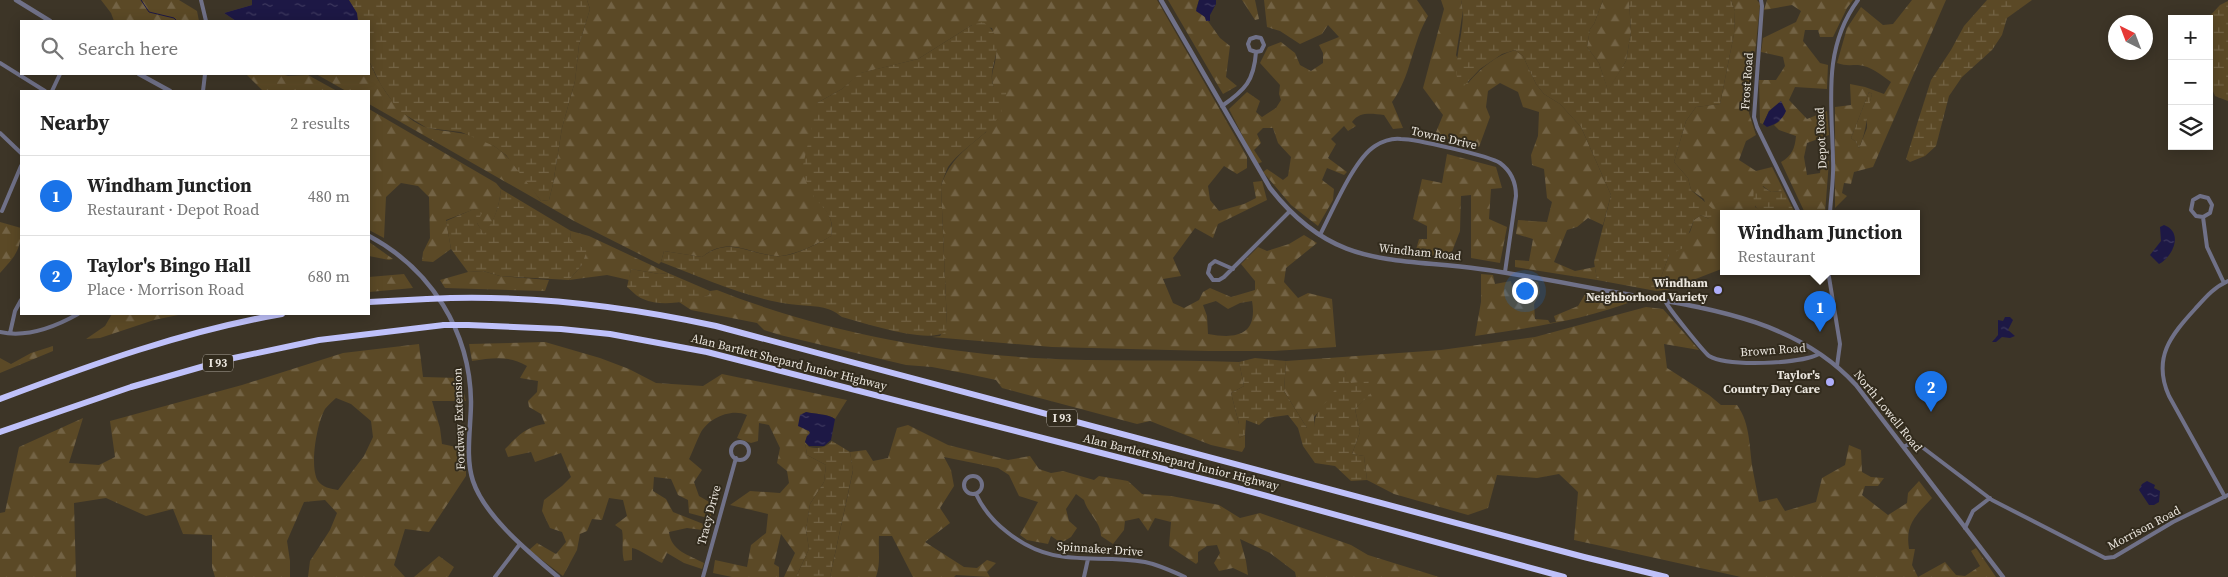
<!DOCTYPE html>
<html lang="en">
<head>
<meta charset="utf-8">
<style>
  :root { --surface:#fff; --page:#f2f2f2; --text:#222; --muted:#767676; --line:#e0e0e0; --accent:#1a73e8 }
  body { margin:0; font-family:"Source Serif 4",serif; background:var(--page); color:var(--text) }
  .controls { position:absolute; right:15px; top:15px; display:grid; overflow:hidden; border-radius:0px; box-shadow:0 2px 12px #0003 }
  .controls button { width:45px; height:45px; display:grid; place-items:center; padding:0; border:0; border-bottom:1px solid var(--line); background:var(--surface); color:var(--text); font:25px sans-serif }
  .compass { position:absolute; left:2108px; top:15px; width:45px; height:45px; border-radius:50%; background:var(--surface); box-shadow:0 2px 12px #0003; rotate:318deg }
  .you { position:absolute; left:1524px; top:290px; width:18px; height:18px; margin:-12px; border:4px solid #fff; border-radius:50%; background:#1a73e8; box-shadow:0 0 0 8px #1a73e833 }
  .badge { display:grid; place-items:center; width:32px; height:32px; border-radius:50%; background:var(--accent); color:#fff; font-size:16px; font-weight:700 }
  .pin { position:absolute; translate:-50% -41px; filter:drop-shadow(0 1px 2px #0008) }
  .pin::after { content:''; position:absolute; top:26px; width:18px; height:15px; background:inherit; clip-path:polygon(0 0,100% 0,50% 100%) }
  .popup { position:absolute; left:1720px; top:210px; width:200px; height:65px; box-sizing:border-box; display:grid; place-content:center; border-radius:0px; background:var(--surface); filter:drop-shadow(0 1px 4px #0005); font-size:16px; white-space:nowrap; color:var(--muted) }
  .popup b { font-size:19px; color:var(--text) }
  .popup::after { content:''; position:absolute; left:50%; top:100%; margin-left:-10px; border:10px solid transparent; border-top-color:var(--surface) }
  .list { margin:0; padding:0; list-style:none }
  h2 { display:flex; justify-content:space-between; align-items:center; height:65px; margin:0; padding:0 20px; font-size:21px }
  h2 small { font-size:16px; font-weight:400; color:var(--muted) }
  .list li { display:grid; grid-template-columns:32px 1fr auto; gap:15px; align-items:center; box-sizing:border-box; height:80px; padding:0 20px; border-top:1px solid var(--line) }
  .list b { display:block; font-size:19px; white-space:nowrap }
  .list p { margin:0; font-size:16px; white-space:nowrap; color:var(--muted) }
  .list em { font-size:16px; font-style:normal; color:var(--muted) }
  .icon { flex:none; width:28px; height:28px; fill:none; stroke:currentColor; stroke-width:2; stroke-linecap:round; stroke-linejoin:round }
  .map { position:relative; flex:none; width:2228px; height:577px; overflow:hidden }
  .search { position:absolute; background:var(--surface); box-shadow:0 2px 12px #0003; left:20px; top:20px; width:350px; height:55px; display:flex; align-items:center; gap:12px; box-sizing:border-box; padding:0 18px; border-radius:0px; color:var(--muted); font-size:19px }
  .panel { position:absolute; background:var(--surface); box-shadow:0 2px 12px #0003; left:20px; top:90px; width:350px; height:225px; border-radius:0px }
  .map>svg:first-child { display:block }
  .forest { fill:url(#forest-firs); fill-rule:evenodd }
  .wetland { fill:url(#wetland-marsh) }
  .water { fill:url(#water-ripples) }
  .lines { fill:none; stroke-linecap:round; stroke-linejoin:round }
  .stream { stroke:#1d1845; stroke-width:1 }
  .minor { stroke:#707188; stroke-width:4 }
  .tertiary { stroke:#707188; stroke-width:4.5 }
  .motorway { stroke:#bfc1fa; stroke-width:6 }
  .motorway-bridge { stroke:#bfc1fa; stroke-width:6 }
  .poi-dot { fill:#aeaefb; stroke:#322b1d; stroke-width:2 }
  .labels { text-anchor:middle; stroke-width:4; stroke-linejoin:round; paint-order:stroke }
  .shield { fill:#322b1d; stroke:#b3ada3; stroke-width:1 }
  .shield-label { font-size:11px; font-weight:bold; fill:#eae5dd }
  .street-label { font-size:12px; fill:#eae5dd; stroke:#322b1d }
  .poi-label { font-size:12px; font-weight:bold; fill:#eae5dd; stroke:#322b1d; text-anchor:end }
</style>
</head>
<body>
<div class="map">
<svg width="2228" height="577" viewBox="0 0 2228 577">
  <defs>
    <pattern id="forest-firs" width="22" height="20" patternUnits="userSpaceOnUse" patternTransform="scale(1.25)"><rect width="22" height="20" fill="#5b4926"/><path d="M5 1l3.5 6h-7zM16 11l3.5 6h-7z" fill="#736345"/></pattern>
    <pattern id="wetland-marsh" width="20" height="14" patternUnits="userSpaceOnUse" patternTransform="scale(1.25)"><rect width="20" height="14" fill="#5b4926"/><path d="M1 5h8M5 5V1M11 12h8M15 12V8" fill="none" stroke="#736345"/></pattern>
    <pattern id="water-ripples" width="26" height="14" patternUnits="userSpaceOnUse" patternTransform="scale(1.25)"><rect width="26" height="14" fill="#1d1845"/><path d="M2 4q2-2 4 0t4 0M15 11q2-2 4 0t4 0" fill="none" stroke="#3e395f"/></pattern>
  </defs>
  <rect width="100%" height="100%" fill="#3d3527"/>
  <path class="forest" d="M101 0H179L197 11 199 21H114L111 13Z
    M587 0H1157L1247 157V168L1237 174 1224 166 1208 186 1210 200 1219 211 1244 204 1256 198 1253 182 1262 181 1267 200 1218 224 1213 238 1195 228 1173 258 1181 276 1163 279 1173 303 1184 308 1199 300 1203 292 1210 288 1231 297 1255 290V281L1241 264 1258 247 1267 251 1289 244 1304 235 1317 243 1286 268 1284 282 1298 298 1308 293 1332 299 1336 347 1274 351H1209L1052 347 932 337 940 336 947 325 941 186C950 159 966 149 986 132L994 87C989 76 995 67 996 56 997 46 995 38 992 28L972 25 918 59 861 73 842 89 817 103 814 196C825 208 835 218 831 236 818 244 791 257 776 256 749 254 729 235 702 257L664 251 661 262 659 264 574 221 369 104V91H346L316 74H369V61C379 85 401 120 428 128 453 134 469 130 494 146 514 159 527 182 541 201L549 200 553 184 562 128 575 81 579 45 590 9ZM1216 301 1228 309 1240 303 1252 301C1258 336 1236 339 1208 334L1207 316 1203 305Z
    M1168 0H1199L1196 9 1205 17 1220 38 1230 46 1226 77 1237 86 1223 94Z
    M1242 0H1255L1259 19 1255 20Z
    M1264 0H1417L1428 16C1412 43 1411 77 1392 102L1403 128 1393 129 1384 115C1372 114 1360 111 1352 122L1356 126 1348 131 1344 126 1331 139 1336 144 1328 158 1347 172 1344 175 1327 168 1322 180 1334 189 1333 200 1318 226 1291 205 1263 172 1267 169 1283 180 1288 176 1291 157 1278 143 1273 128H1263L1257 134 1261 143 1254 150 1262 162 1257 164 1229 109 1247 92 1260 101 1256 112 1262 117 1276 108 1281 100 1279 94 1280 85 1260 63 1268 47 1281 42 1295 53 1300 65 1311 71 1323 63V53L1319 45 1339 37 1328 25 1322 34 1300 44 1280 31 1267 27Z
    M1441 0H1461L1463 10 1456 55 1468 83C1481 68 1495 56 1515 50L1523 56 1536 84 1544 94 1560 104 1581 127 1611 195 1603 225 1588 218 1577 227 1567 230 1554 262 1575 271 1595 267 1597 280 1515 267V260L1529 261 1533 239 1516 234 1518 220 1547 222 1552 202 1547 198 1544 169 1532 165 1531 155 1538 136 1539 112 1523 107 1518 92 1500 83 1488 91 1486 107 1490 117 1479 147 1457 140 1434 137 1443 115 1423 88 1444 9Z
    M1603 0H1629L1631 32 1626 61 1608 91 1599 63 1587 47 1590 29 1594 24Z
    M1731 0H1757L1760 4 1749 113 1756 135 1746 141 1739 160 1756 171 1772 167 1784 191 1771 192 1763 186 1755 207 1765 213H1724V236L1721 241 1724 243V268L1667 290 1656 291 1669 255 1690 232 1694 220 1701 215 1709 219 1704 199 1691 190 1688 178 1674 162 1686 121 1696 107 1720 104 1734 34 1735 11Z
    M1767 0H1853L1847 8 1833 37H1820L1818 30H1805L1803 41 1820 63 1828 65 1827 89 1795 87 1789 100 1807 119 1827 111 1829 135 1807 143 1804 157 1807 175 1820 173 1821 164 1829 161 1825 213H1805L1781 162C1792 156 1795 148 1796 136L1779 130 1774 125 1780 121 1769 111 1763 124 1760 123 1759 80H1776L1785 66 1783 57 1761 52 1763 38 1796 22 1801 11 1792 5 1764 10Z
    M1912 0H1946L1873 167 1854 172 1851 184 1844 183 1842 193 1847 196 1835 208V107L1851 105 1850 84 1865 87 1884 94 1891 82C1881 75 1871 66 1858 65 1850 65 1845 66 1837 63L1847 28 1861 7 1883 25 1893 24ZM1869 92 1872 94 1867 112V128L1859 148 1856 142 1851 138Z
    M246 74H281L288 76 308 75 337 91H263Z
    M369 109 496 183 501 189C499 207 495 220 484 235L477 223 475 209 446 220 451 249 433 262 422 261 423 252 430 238 429 197 418 186 401 183 386 197 384 238 369 230Z
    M1447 154 1496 167 1502 188 1491 189 1489 219 1507 227 1500 263 1471 258V195L1461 196 1460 231 1450 257H1414L1419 239H1427V226L1413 219 1422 179 1442 183Z
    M0 222 21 228C21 251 15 256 0 273Z
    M571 231 589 236 668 273 659 274 631 269 629 280 607 275 569 280 582 265 570 241Z
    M369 242 393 259 389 260 369 256Z
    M483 271 500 276 549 280 545 291 445 288 440 280 468 272Z
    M404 274 413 288 369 292V277Z
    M1481 274 1493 275 1495 284 1511 281 1513 291H1519L1521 279 1538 282 1540 293 1534 304 1535 319 1548 320 1550 323 1556 322 1554 316 1578 306 1587 291 1636 300C1584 320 1530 328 1475 336L1481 302Z
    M717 290C818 330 926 351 1035 358 1103 362 1171 359 1239 362L1244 386 1231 393 1239 424V438L1245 435V447L1242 452 1211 445 1150 421 1137 424 1002 388 996 380 968 374 932 367 906 365 780 335 764 330 757 323 691 310 679 302 709 295 710 291Z
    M1646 307 1663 309 1699 350 1664 344 1667 368 1709 395 1721 405H1737C1751 424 1749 449 1753 471 1755 481 1757 492 1759 502L1777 498 1785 511 1816 502 1822 478 1845 465 1849 445 1861 450 1862 472 1871 477 1884 478 1878 486H1865L1862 495 1888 515 1907 503 1908 493 1919 481 1932 498C1916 515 1905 524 1909 549H1915L1912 565 1918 577H1741L1574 540 1578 492 1559 474 1537 478 1497 475 1488 508 1468 515 1394 494 1367 480 1364 456 1352 454 1360 432 1355 409 1371 392 1368 382 1350 384 1345 372 1333 395 1314 417V428H1307L1284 391 1286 361 1441 350 1535 337Z
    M112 314H183L154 320 100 338 86 339 105 326Z
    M545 342 600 358 629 369 656 383 703 386 722 374 847 400 835 419C828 414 815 414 806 412L804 429 809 431 811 434 807 436 805 442 807 455 826 465 824 482 810 504 806 530 809 549 796 577H784L795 553 781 534 774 564 779 567V577H732L713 573 715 560 747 567 751 545 766 533 768 514 730 505 750 491 780 493 789 483 787 471 777 463 780 448 769 425 759 423 758 441 751 443 737 438 747 415C731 408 708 418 700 434 696 442 693 451 689 459L702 470 694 482 699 496 711 503V519L689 513 688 500 678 495 671 479 654 477 653 491 666 499 673 512 711 527 710 531 687 528 669 532C671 551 689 555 704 563L702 569 684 563 667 553 662 563C652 559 640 549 632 548V560L624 561C621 550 624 540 622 530L615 525 627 516 623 500 609 498 602 520 592 519 587 531 580 534 577 550 563 576 529 550 537 543 556 554 566 542 562 532 550 528 542 511 544 500 562 486 571 477 561 453 535 462 531 452 508 457 505 449C518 436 525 427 545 424L541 414 529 407 528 401 537 392 538 381 520 378 527 366C509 355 492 358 472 361L469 344Z
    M419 344 423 377 460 378 466 401H432L440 428 442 444 466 449V476L429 532 405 529 394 565 405 577H308L310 561 330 530 337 513 325 500 304 502 287 541 290 561V577H215L212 567V535L183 534 173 509 146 516 106 498 74 503 76 577H0V513L5 512 19 447 83 418 69 463 99 465 115 457 110 421 242 385 343 353ZM336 398 351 404 371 421 373 437 364 456 338 490C331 489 322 487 318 481 309 467 317 423 325 409 328 405 332 402 336 398Z
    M53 346V351L0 373V358L11 364 31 353Z
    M908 425 948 445 1008 460 1030 456 1039 469 1051 473 1063 471 1094 480 1099 476 1128 481 1142 494 1171 496 1219 505 1240 518 1260 513 1351 545 1368 555 1439 577H1296L1295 572 1270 553 1240 539 1246 561 1248 575 1233 568 1219 571 1214 563 1220 553 1217 545 1207 546 1198 552V562L1196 564 1169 546 1171 522 1155 518 1148 531 1139 518 1125 521 1124 530 1113 544 1101 536C1101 522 1088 514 1084 500L1076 494 1066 509 1069 521 1077 528 1071 537 1061 543 1051 536 1048 544 1027 540 1020 535 1038 502 1019 496 1009 475 998 468 944 457 951 470 954 486 940 508 950 523 925 542 964 567 977 568 987 560 996 563 987 572 990 577 956 575 954 577H913L892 536H879C878 552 881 562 876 577H830L853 471 850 452 866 450 873 461 888 458 897 428Z
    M1976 548 1996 577H1918L1945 562 1956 575 1965 576 1980 566 1971 551Z
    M439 556 454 567 448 577H414Z"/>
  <path class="wetland" d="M252 0H587L590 9 579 45 575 81 562 128 553 184 549 200 541 201 506 155 494 146 461 132 427 128 399 111 381 85 369 61V21H236L224 13 252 5Z
    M1461 0H1603L1594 24 1590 29 1587 47 1599 63 1608 90 1626 61 1631 32 1629 0H1731L1735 11 1734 34 1720 104 1696 107 1686 121 1674 162 1688 178 1691 190 1714 210 1715 217 1709 219 1701 215 1694 220 1683 248 1669 255 1656 291 1597 280 1594 262 1611 195 1581 127 1560 104 1544 94 1536 84 1523 56 1515 50 1502 54 1480 69 1463 87 1458 84C1452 56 1468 27 1461 0Z
    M1987 0H2032L2007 18 2002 35 1992 50 1962 77 1949 96 1936 146 1925 156 1910 162 1906 159 1931 80 1951 50 1964 26Z
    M2228 1V101L2215 96 2209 82V19H2207L2220 5Z
    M983 22C1013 42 984 66 994 87L1000 88 1006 93C1004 130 967 141 948 167 945 173 943 180 941 186L947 325 946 332C926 344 865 323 842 317 827 305 816 307 798 305 750 300 706 279 661 262L664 251 702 257C729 236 748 254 776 256 790 258 818 244 831 236 836 217 823 209 813 195 808 187 805 179 802 170L817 103 842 89 860 73 918 59 972 25Z
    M1869 92 1872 94C1867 112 1867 131 1859 148L1856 142 1851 138Z
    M1757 183 1771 192 1784 191 1795 213C1769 213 1750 220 1754 187Z
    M501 189 571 231 570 241 587 250 582 265 569 280 500 276 483 271 468 272 451 249 446 221 474 209 482 213 477 223 484 234C495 219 499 207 501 189Z
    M631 269 659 274 668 273 710 291 709 295C689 301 663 308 643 299 637 297 632 291 627 287Z
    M1255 358 1286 361 1284 391 1307 428H1314C1314 402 1339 403 1338 371L1345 372 1351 383 1368 381 1372 392 1355 409 1360 432 1352 454 1364 456 1367 480 1351 481 1335 466 1315 463 1303 446 1298 428 1288 415 1267 418 1259 425 1246 420 1245 435 1239 438V424L1231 393 1244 386 1239 362Z
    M832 441 850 452 853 470 830 577H796L809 549 806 530 810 504 824 482 826 465 807 455 805 442 809 447C819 449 825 448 832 441Z"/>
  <path class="water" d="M252 0H349L357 13 358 21H236L224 13 252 5Z
    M1199 0H1216V4L1210 15V21H1206L1205 17 1196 11Z
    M1781 101 1786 111C1782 120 1777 124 1767 127L1763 124 1769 111Z
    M2164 225C2184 232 2173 257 2159 264L2150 255 2161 241 2160 227Z
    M2005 317H2010L2013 320 2008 330 2015 336 2010 338 2002 337 1996 342H1992L1998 335V320L2003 321Z
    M806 412C815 414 828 414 835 419L831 440 824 446H809L805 442 807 436 810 433 809 431 798 426 800 415Z
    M2147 481 2155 485 2154 488 2160 491 2159 502 2154 505H2149L2139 490 2142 484Z"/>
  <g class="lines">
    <path class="stream" d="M141 0 149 12 174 18 177 21"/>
    <path class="minor" d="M201 0 206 21
      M1761 0 1762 6 1754 117 1757 127 1799 213
      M0 63 45 91
      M52 91 60 74
      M203 91 205 74
      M1222 106C1245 90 1254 81 1256 52L1250 50 1248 44 1250 39 1256 37 1261 38 1264 45 1261 51 1256 52
      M0 133 21 153
      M2 211 21 166
      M1830 213C1831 195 1834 177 1833 160 1832 103 1822 49 1858 0
      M2203 217 2210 213 2212 205 2208 198 2200 196 2193 200 2191 210 2196 216 2203 217 2207 247 2224 283
      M1320 235C1332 212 1354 159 1375 146 1383 141 1392 138 1401 139 1415 139 1490 156 1500 163 1511 171 1516 183 1516 196L1505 272
      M1233 269 1215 261 1210 265 1208 273 1213 280H1219L1224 277 1289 212
      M1828 271 1840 344 1837 366
      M1666 302C1668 308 1704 352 1709 356 1728 367 1800 364 1819 354
      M0 332C27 338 55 327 78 314
      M10 333 15 311 21 300
      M731 451a9 9 0 1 1 18 0a9 9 0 1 1-18 0Z
      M1905 446 1910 444 1922 447 1992 500 2105 558 2114 557 2173 522 2228 495
      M964 485a9 9 0 1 1 18 0a9 9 0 1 1-18 0Z
      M976 494C983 509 994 522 1007 532 1054 570 1092 553 1145 562 1159 565 1172 571 1185 577
      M2225 497 2169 396C2152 358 2171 335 2195 309 2205 298 2214 287 2228 281
      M1965 528 1973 511 1990 498
      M495 577 520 544
      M703 577 736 458
      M1084 577 1088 559"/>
    <path class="tertiary" d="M16 0 50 21
      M1161 0 1270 188C1333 269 1390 257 1480 269 1525 275 1569 284 1614 292 1699 307 1794 317 1856 385L2003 577
      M139 74 170 91
      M369 236C431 269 470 331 471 402 471 427 465 457 473 481 485 517 530 553 558 577"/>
    <path class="motorway" d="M451 298C540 296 629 307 716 326L1584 557 1666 577
      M369 302 427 299
      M468 325 561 329 610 334 707 352 1230 486 1564 577
      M0 399C93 364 184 331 282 314
      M0 432 131 387 229 359 319 340 444 325"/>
    <path class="motorway-bridge" d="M427 299 451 298
      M444 325H468"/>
  </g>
  <g class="poi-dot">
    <circle cx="1718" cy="290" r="5"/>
    <circle cx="1830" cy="382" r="5"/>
  </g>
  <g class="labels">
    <g class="shield">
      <rect x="203" y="354.5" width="30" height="17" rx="4"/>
      <rect x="1047" y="409.5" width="30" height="17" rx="4"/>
    </g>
    <g class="shield-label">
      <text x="218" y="367">I 93</text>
      <text x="1062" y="422">I 93</text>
    </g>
    <g class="street-label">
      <text transform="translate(1747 81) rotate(-86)" y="4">Frost Road</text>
      <text transform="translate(1444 138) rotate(13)" y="4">Towne Drive</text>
      <text transform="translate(1821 138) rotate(-93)" y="4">Depot Road</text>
      <text transform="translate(1420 252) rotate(6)" y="4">Windham Road</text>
      <text transform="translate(1773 350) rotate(-4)" y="4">Brown Road</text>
      <text transform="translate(789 362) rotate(14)" y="4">Alan Bartlett Shepard Junior Highway</text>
      <text transform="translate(1888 411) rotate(51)" y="4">North Lowell Road</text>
      <text transform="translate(459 419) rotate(-92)" y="4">Fordway Extension</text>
      <text transform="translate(1181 462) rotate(14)" y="4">Alan Bartlett Shepard Junior Highway</text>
      <text transform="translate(709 515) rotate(-75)" y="4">Tracy Drive</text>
      <text transform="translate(2144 528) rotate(-28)" y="4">Morrison Road</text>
      <text transform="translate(1100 549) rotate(4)" y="4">Spinnaker Drive</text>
    </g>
    <g class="poi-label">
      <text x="1708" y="287">Windham<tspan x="1708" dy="14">Neighborhood Variety</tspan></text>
      <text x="1820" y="379">Taylor's<tspan x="1820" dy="14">Country Day Care</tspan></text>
    </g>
  </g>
</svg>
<div class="controls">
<button>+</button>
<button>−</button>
<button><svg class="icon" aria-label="layers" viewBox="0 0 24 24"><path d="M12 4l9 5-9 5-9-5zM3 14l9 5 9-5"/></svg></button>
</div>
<svg class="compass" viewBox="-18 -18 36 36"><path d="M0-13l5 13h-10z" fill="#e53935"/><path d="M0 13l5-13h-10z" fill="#767676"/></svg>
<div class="you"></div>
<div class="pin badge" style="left:1820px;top:332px">1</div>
<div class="popup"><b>Windham Junction</b>Restaurant</div>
<div class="pin badge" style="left:1931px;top:412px">2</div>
<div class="search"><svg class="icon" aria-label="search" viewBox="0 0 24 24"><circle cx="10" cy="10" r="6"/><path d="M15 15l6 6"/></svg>Search here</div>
<section class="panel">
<h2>Nearby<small>2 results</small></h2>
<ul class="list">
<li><span class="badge">1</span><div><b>Windham Junction</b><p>Restaurant · Depot Road</p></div><em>480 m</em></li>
<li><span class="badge">2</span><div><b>Taylor's Bingo Hall</b><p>Place · Morrison Road</p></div><em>680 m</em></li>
</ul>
</section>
</div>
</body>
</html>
